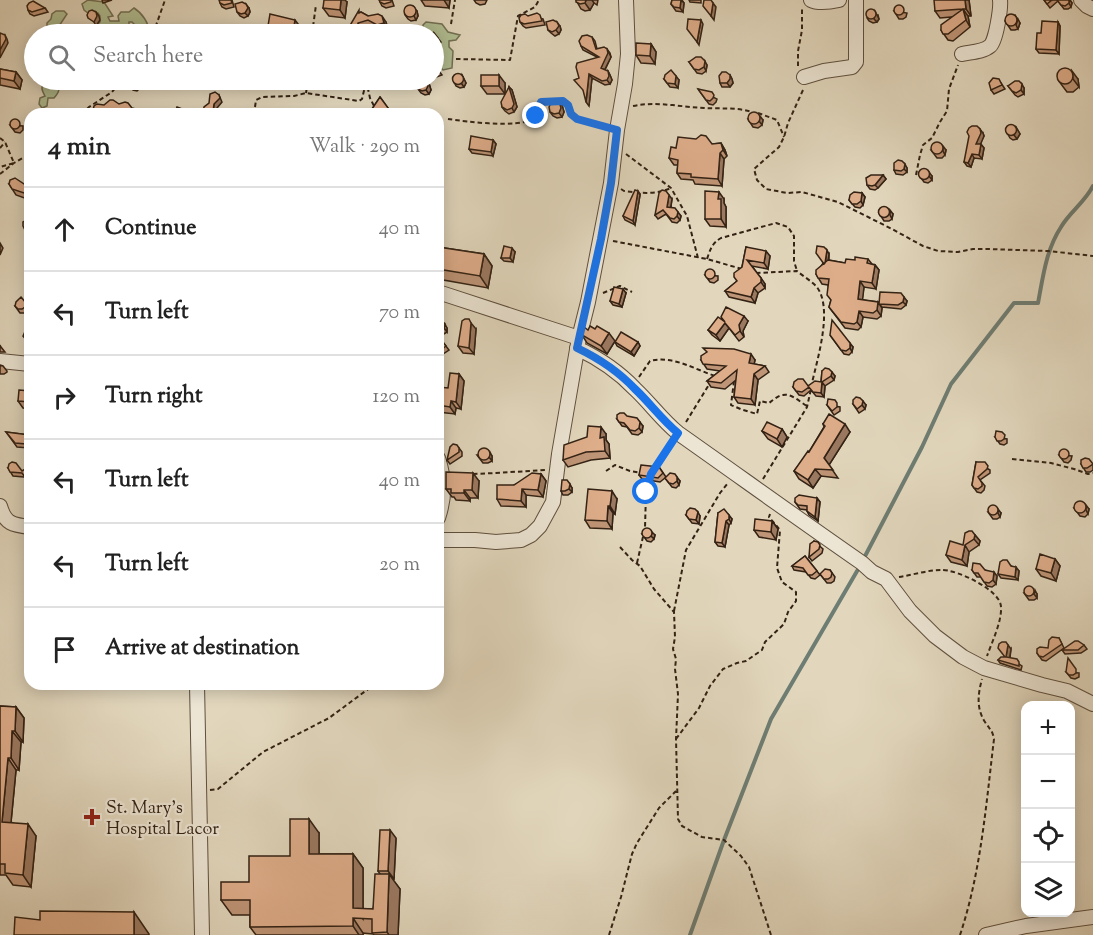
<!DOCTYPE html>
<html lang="en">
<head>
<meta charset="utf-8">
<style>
  :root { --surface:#fff; --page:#f6f6f6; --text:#222; --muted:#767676; --line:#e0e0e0 }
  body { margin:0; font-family:"Sorts Mill Goudy",serif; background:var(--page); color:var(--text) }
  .controls { position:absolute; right:18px; bottom:18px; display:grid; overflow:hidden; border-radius:12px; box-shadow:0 3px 15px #0003 }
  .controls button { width:54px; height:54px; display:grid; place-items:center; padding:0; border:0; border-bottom:2px solid var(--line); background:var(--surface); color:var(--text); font:30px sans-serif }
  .stop { position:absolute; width:18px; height:18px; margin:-14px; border:4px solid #1a73e8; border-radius:50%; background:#fff }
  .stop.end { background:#1a73e8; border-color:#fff; box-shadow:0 2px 6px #0008 }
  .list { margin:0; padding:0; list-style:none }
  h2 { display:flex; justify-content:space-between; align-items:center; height:78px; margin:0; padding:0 24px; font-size:26px }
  h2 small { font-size:20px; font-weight:400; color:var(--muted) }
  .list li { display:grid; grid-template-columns:39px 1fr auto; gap:18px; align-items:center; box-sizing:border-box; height:84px; padding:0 24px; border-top:2px solid var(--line) }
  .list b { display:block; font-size:22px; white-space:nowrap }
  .list em { font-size:20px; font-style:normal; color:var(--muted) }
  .icon { flex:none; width:33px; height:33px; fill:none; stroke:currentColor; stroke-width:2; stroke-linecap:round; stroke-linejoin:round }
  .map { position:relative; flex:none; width:1093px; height:935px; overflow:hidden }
  .search { position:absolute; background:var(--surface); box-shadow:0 3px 15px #0003; left:24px; top:24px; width:420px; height:66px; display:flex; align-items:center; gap:15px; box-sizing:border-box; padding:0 21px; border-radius:33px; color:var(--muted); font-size:22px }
  .panel { position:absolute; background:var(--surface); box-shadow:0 3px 15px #0003; left:24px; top:108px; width:420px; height:582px; border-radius:18px }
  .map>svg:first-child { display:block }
  .green { fill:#b1bf93; stroke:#727054; stroke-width:1.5 }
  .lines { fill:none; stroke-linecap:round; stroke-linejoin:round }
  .stream { stroke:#6e7d73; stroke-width:4 }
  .minor-casing { stroke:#5f4f3e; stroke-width:16 }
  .path { stroke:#332214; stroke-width:2; stroke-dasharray:4.5 3; stroke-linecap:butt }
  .minor { stroke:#ece5d4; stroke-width:14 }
  .wall { fill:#bf9577; stroke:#332214; stroke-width:1.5 }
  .shaded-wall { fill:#9b7961; stroke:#332214; stroke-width:1.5 }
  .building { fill:#dead8a; stroke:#332214; stroke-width:1.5 }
  .route { stroke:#1a73e8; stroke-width:8 }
  .poi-dot { fill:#8f2418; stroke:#ece5d4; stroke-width:2 }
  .labels { text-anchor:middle; stroke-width:4.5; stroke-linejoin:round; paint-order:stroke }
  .poi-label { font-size:18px; fill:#332214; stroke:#ece5d4; text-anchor:start }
</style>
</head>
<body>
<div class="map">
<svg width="1093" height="935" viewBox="0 0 1093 935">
  <rect width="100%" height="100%" fill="#e2d7bd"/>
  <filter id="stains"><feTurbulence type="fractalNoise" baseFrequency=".00333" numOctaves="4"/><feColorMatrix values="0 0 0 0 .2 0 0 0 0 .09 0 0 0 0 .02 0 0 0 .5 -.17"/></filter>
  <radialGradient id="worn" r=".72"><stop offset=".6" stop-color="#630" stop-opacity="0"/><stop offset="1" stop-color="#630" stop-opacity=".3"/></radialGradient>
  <path class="green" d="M88 0 104 2 113 16 108 17 110 21H119L118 16 121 12H129L134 8C142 13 149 23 149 32L146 29 137 27 132 22H129V27L127 31 107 28 103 29 101 34H83L79 30V27L84 25H97L100 22V16L98 13H88L84 10 82 4Z
    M56 11H64L67 14 59 26 58 32 61 34H53L52 29 47 27V23L51 19 52 14Z
    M426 22 442 24 448 32 460 35 456 40 449 41V47L453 51 452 68 443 70 441 68 434 67V53L439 48V41L434 34H421L424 32 423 25Z
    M45 80H56C58 88 62 89 54 98H48L47 106 42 108 39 104 40 98 45 96C40 87 42 87 45 80Z"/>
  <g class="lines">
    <path class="stream" d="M863 560 922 447 951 384 1014 303H1038C1043 277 1046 250 1061 227 1070 212 1085 202 1093 186
      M690 935 724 840 771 719 860 566"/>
    <g class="minor-casing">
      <path id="minor" d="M811 0C819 4 830 2 839 0
        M1081 0 1087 6 1093 9
        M962 54C971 52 983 52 990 46 996 41 1001 8 1000 0
        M804 77 824 71 852 67 856 62V0
        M438 292 579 338
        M577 348C598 358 619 372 635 389 650 403 662 420 678 433 739 476 800 520 862 563L872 572 886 579 910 611 935 636 963 657 984 668 1042 685 1067 691 1093 704
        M0 361 30 364
        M438 458C445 480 445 497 438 518
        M0 506C5 524 13 525 30 527
        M438 540H475L496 542 521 540 531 535 540 526 553 502 559 454 579 338 588 302 611 183 617 130 625 84 628 54 626 0
        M197 684 202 935
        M986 935 1026 926 1093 917"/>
    </g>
    <path class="path" d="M451 24 455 0
      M153 34 165 0
      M312 34 316 5
      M456 59 510 60 518 16 535 7 539 0
      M798 66V51L802 30V9
      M366 80 370 98 375 108
      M803 90 788 123 784 137 779 147 754 169 757 180 766 189 787 193 802 192 838 202 892 229 923 246 938 251 958 252 973 249H988L1048 251 1093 256
      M306 93 308 80
      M633 106C656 101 681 107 704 108 720 109 737 107 752 112
      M255 107 256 100 262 97 294 96 306 93 359 101 362 99 366 82
      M758 113 777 120 784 137
      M82 114 89 107 112 92 122 80
      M448 119C469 122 516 128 534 119L541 102 563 101 568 105 571 114 577 119 606 128
      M0 138 5 142 14 163 0 167
      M0 148 5 142
      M626 154 671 188 687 216 698 258
      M0 174 14 163 30 154
      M916 175 920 155 923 145 932 138 940 122 947 111 949 89 958 65
      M621 189 624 191C640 193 655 195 671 188
      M613 241 707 259 742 269
      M707 259C710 250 712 243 721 238L776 223 788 227 794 236V261L797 271
      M756 273 797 271C803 276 811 281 816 286 834 307 817 360 812 383
      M603 293 620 286 632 292
      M639 377 650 361C672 355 694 369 715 376
      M734 381 731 405 743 410 757 414 760 401 769 403C773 400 779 395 783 395 791 393 800 402 807 406
      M686 422 710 383
      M1012 459 1051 463 1074 469 1088 474 1093 473
      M654 469 671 444
      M606 471 615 465 630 471 642 473
      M473 474 496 473 545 470
      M763 479 807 407 811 389
      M620 547 632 560 640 566 654 589 674 612 675 637 673 649 676 659 675 669 678 694 676 739 678 819 682 826 702 837 724 840 741 856 749 867 771 935
      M637 563 645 528 646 492 649 480
      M899 577C913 575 927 570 941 570 956 569 1001 590 1001 607 1002 621 992 642 987 656
      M674 611 686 550 720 493 728 483
      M676 739 699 708 710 686 723 669 737 663 746 661 762 650 765 642 784 624 788 612 796 601V592L782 582 777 568 780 530 769 517 770 514
      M210 790 218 789 263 752 329 718 375 684
      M609 935 621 897 632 854 637 843 659 808 676 791
      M960 935C981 872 986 805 994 739 992 729 990 730 985 722 976 708 978 694 982 679"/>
    <use href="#minor" class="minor"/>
  </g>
  <path class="wall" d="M102 0H112L103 3Z
    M232 0 234 7 226 9 222 7 220 3Z
    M392 0 394 6 386 8 382 6 380 2Z
    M421 0H450L449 8 425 6Z
    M474 0H487L485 4 480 5 476 3Z
    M576 0H598L597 5 594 3 590 10 585 11 581 9Z
    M672 0H682L684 3 683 12 676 11 671 4Z
    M689 0H701V3L690 2Z
    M969 0 971 16H968L970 27 953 41 948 40 941 30 952 17 940 18 935 11Z
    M1044 0H1070L1072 3 1071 7 1068 9H1064L1058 1 1050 8Z
    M347 2 345 18 329 16 323 8Z
    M45 8 48 12 34 16 30 14 28 10Z
    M249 8 250 12 248 16 244 18 240 16 237 12Z
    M417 11 418 16 416 20 411 21 408 19 405 15Z
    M894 11 907 13 906 17 903 19H899Z
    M361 12 368 16 386 22 388 29 381 31 372 27 362 30V34H345Z
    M878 15 879 19 877 22 873 23 869 21 867 18Z
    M1015 15 1020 23 1018 29 1015 30H1011L1005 21Z
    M528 16 543 19 545 25 526 28 523 26 520 22Z
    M1058 22 1060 26 1059 54 1039 53 1036 49 1041 33Z
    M268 26 301 28 299 34H273Z
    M560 26 561 30 559 34 555 36 551 33 548 30Z
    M434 33 441 42 435 46H434Z
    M592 37 595 41 597 49H607L610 53 611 57 605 70 608 71 610 75 612 80 610 84 605 85 592 78 589 106 579 78 597 57 583 50 581 46Z
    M651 44 656 52 655 64 641 63 636 55Z
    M689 62 707 65 706 71 702 74 697 73Z
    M434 68 439 71 442 75 434 78Z
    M0 69 16 72 22 80 20 89 0 85Z
    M462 75 466 83 464 87 460 88 456 86 454 82Z
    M730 75 732 79 733 83 730 87H722L720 83Z
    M664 79 679 80 678 88 670 87Z
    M1078 79 1079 87 1073 92H1067L1058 80Z
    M80 80H95V84L82 82Z
    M349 80H360L362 83 361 87 357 89 350 86 348 82Z
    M419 80H428L431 90 429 94 425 95 421 93 418 89Z
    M128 83 141 85 140 88 137 91 133 90Z
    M505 83V94H487L481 86Z
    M1001 83 1005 89 994 94 991 90Z
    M1008 86 1024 88V94L1018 97 1015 95Z
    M509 87 512 90 517 107 514 112 509 114 505 111 502 107Z
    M698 89 717 99 716 102 713 105 709 104Z
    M380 97 392 114 375 113 372 109Z
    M562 105 564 112 562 117 557 118 553 116 550 112Z
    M748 119 763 120 762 125 758 128 753 127Z
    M10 125 23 126V130L20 133 15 132Z
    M1016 127 1020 134 1017 139 1013 140 1010 138 1006 131Z
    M983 133 984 136 980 144 984 148 982 159 974 158 971 167 967 166 964 162Z
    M493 140 496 144 493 156 472 153 469 149Z
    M721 143 725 150 727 156 724 159 722 186 695 184 693 180 681 179 677 173 678 165H674L669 158 676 148Z
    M931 150H946L945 155 942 158H937Z
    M907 168V172L903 175 896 174 894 170Z
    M883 175 886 179 878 188 875 190 870 189 867 185Z
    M919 175 932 176V180L928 183 924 182Z
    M9 184 30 188V200L16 195Z
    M862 193 865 197 863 205 860 208 855 207 849 200Z
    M640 195 635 225 625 220 623 216Z
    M672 199 671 207 681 216 680 220 677 223 672 222 666 214 658 219 655 215Z
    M724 199V203L726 207V227L710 226 705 219Z
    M879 213 893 214 892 219 889 221H884Z
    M438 247 484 254 492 266 488 288 438 279Z
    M746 247 770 256 768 269 752 266 765 284V288L758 293 755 303 729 297 725 291 737 281 742 267Z
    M515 252 513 262 504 261 501 258Z
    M829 254V260L845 263 855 260 868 259 872 264 875 265 879 270 876 289 864 287 862 300 878 302 882 308 881 316 877 319 863 317 861 327 858 330 845 328 829 307 831 300 828 285 822 284 816 274Z
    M705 275 718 276V280L714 283 710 282Z
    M626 293 622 307 613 305 610 301Z
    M907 301 906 305 901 309 882 307 879 304Z
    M15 306 28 307V311L25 313H20Z
    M438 320 447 328V332L439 337 449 350 443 354H439L438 352Z
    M748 321 743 331 744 337 739 341 729 328 720 341 712 335 708 330 725 322Z
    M476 329 474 354 463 353 458 346Z
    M582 335 615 341 607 354 587 343Z
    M830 335 853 347 852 352 849 355 844 354Z
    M615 342H638L640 346 634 356 617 346Z
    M0 345 1 347 5 352H0Z
    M701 360H755L754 364 765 366 769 372 758 380 755 405 738 403 734 397 736 380 725 389 711 387 707 381 720 371 707 369Z
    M0 365 3 366 7 371V372L4 374H0Z
    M822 371 835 376 834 380 825 386 824 397 816 396 811 390 804 396 799 395 793 387 808 386 821 382Z
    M459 374 464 381 461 409 456 408 455 414 438 412V387L448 388Z
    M30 391V409L23 408 18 401Z
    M853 404 866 405 865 409 859 413Z
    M827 405 840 407V411L834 415Z
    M617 419 643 426 642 432 638 435 632 434 627 427 622 426Z
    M823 424 850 432 829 465 838 478 821 476 813 488 799 479 794 471 809 452 824 427Z
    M782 429 787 437 782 447 768 439 762 431Z
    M6 432 29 435V448L17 447Z
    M606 434V440L609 444 610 458 591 460 568 467 563 460Z
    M995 437 1007 439V443L1004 445 1000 444Z
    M459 448 462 452V456L450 464 447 460Z
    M477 455 492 456V461L488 463H483Z
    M1059 455 1072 456 1071 460 1068 463 1064 462Z
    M976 462 990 470V473L980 480 985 486 984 490 981 493 977 492 972 485Z
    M1081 464H1093V470L1090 472H1086Z
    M659 467 666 477 680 481 679 485 676 488 672 487 665 478 660 482 642 479 639 475Z
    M8 468 22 471 30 468V482L28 481 24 477 13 476Z
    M541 474 546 481 543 497 526 495V507L501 506 497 499 514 485Z
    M479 481 478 498H470V501L456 500 454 497H452L446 489Z
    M572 488V492L568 495H563L561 491Z
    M817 498 820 502 818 521 809 515 807 511V510L800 509 795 502Z
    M617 499 615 514 613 513 612 529 590 528 585 520Z
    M1074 508 1089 509 1088 514 1085 517 1080 516Z
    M988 512 1001 513 1000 517 997 519H993Z
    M718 513 732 519 731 523 729 525 725 547 718 546 715 542Z
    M686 515 700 516 699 524 692 523Z
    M772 521 778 529 776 540 759 537 754 530Z
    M642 534 655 535 654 539 651 542 647 541Z
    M975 535 980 541 979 545 969 552 967 566 951 562 946 555 963 545Z
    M814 541 823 549 822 553 812 561 809 557Z
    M805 556 820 575 815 579 811 578 806 572 794 570 792 566Z
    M1055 559 1060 566 1056 581 1041 576 1036 569Z
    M1011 566 1019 571 1018 580 1001 578 998 574Z
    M830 570 835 577 834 581 831 583H827L820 574Z
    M972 570H985L997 576 996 584 992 587 987 586 981 577H977Z
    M1024 593 1037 594V598L1034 600H1029Z
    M1059 638 1064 648 1046 661 1042 660 1037 653 1048 648Z
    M1084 645 1087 649 1081 653 1065 654 1062 650Z
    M1011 649 1010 658 1022 666 1021 670 1000 663 998 660 1005 657Z
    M1066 672 1079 673V677L1075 679 1071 678Z
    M0 706 16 707 24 718 23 742H21L19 770H16L11 822 36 836 31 887 13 885 6 875H0Z
    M319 833V854H353L363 868V909H373L380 874 378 871 396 838 394 879H392L400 889 398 935H374L373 934 363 933V935H256L250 927V915H232L221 900 290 856Z"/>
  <path class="shaded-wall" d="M341 0H345L347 2 345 18 340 10Z
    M444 0H450L449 8Z
    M586 0H592L594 3 590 10 585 3Z
    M681 0 684 3 683 12 680 8Z
    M965 0H969L971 16 966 9Z
    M1069 0H1070L1072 3 1071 7 1069 3Z
    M713 3 716 7 714 20 711 16Z
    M246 4 249 8 250 12 248 16 245 13Z
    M414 7 417 11 418 16 416 20 414 16Z
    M963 9 968 16 970 27 966 20Z
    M875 11 879 19 877 22 874 19Z
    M96 12 99 16 100 20 96 26 94 22Z
    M382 16 386 22 388 29 384 23Z
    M1018 19 1020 23 1018 29 1016 25Z
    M295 20 301 28 299 34H295L293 32Z
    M701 20 703 24 699 45 697 42Z
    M557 22 560 26 561 30 559 34 556 30Z
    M1058 22 1060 26 1059 54 1056 50Z
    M358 23 362 30V34H356Z
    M5 35 7 39 8 43 0 58V50Z
    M651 44 656 52 655 64 650 56Z
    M607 49 611 57 604 71 601 68Z
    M705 61 707 65 706 71 704 67Z
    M608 71 610 75 612 80 610 84 607 80Z
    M1072 71 1078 79 1079 87 1073 79Z
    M16 72 22 80 20 89 14 81Z
    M589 74 592 78 589 106 586 102Z
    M462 75 466 83 464 87 461 83Z
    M499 75 505 83V94L499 86Z
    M730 75 732 79 733 83 730 87 727 83Z
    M676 76 679 80 678 88 675 84Z
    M359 80H360L362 83 361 87 358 83Z
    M427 80H428L431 90 429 94 426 90Z
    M1022 84 1024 88V94L1021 90Z
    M509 87 512 90 517 107 514 112 512 108Z
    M219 95 222 102 217 108 216 114H215L213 112 214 104Z
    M559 101 562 105 564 112 562 117 559 113Z
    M760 116 763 120 762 125 759 121Z
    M1016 127 1020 134 1017 139 1014 135Z
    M980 129 983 133 984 136 979 148 976 144Z
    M493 140 496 144 493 156 491 152Z
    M721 143 725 150 727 156 723 150Z
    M981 144 984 148 982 159 979 155Z
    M943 146 946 150 945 155 943 151Z
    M720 153 724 159 722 186 718 179Z
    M972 154 974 158 971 167 968 163Z
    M905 164 907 168V172L904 169Z
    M929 172 932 176V180L929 176Z
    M883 175 886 179 878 188 875 185Z
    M638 191 640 195 635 225 633 221Z
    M719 192 724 199V203L726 207V227L721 219 718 199Z
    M862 193 865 197 863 205 861 201Z
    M669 195 672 199 670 211 667 207Z
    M890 210 893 214 892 219 890 215Z
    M678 212 681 216 680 220 677 216Z
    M0 243 3 248 0 255Z
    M512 248 515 252 513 262 510 258Z
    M827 250 829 254 827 269 825 265Z
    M766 251 770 256 768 269 764 263Z
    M484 254 492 266 488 288 480 276Z
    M875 265 879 270 876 289 872 283Z
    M761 278 765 284V288L761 282Z
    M860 281 864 287 862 305 858 299Z
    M754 288 758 293 755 303 751 297Z
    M623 289 626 293 622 307 619 304Z
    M904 297 907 301 906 305 903 302Z
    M878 302 882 308 881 316 877 310Z
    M859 311 863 317 861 327 857 322Z
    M744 316 748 321 743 331 744 337 740 331 739 325Z
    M471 323 476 329 474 354 469 348Z
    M725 323 729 328 720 341 716 335Z
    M445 324 447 328V332L444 328Z
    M609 333 615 341 607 354 601 346Z
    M638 342 640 346 634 356 631 352Z
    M850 343 853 347 852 352 850 348Z
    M751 354 755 360 753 369 749 363Z
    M832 372 835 376 834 380 831 376Z
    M459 374 464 381 461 409 456 402Z
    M754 374 758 380 755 405 751 399Z
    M822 382 825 386 824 397 821 393Z
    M451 401 456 408 455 414 450 407Z
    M863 401 866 405 865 409 862 405Z
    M640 422 643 426 642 432 639 428Z
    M845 424 850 432 829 465 824 458Z
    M601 427 606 434V440L609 444 610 458 605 451 600 438Z
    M782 429 787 437 782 447 777 439Z
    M490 452 492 456V461L489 457Z
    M815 469 821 476 813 488 808 480Z
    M473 473 479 481 478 498 472 490Z
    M541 474 546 481 543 497 538 490Z
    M677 477 680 481 679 485 677 481Z
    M570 484 572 488V492L569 489Z
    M522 489 526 495V507L521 501Z
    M464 490 470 498V501L464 493Z
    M612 491 617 499 615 514 610 506Z
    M817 498 820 502 818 521 815 517Z
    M1086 505 1089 509 1088 514 1086 510Z
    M608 506 613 513 612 529 607 521Z
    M998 509 1001 513 1000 517 998 513Z
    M698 512 700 516 699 524 696 520Z
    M729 515 732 519 731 523 729 519Z
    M726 521 729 525 725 547 722 543Z
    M772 521 778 529 776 540 771 532Z
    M652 532 655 535 654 539 651 536Z
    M975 535 980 541 979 545 974 539Z
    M965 545 969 552 967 566 962 560Z
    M1055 559 1060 566 1056 581 1051 573Z
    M1016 567 1019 571 1018 580 1015 577Z
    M994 572 997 576 996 584 993 580Z
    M1035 590 1037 594V598L1034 594Z
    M1008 645 1011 649 1009 661 1006 657Z
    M16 707 24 718 23 742 15 731Z
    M12 731 21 742 19 770 11 758Z
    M8 758 16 770 10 833 2 822Z
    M309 819 319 833V869L309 854Z
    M28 824 36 836 31 887 23 875Z
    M390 830 396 838 394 879 388 871Z
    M353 854 363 868V919L353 908Z
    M389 874 400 889 398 935H389L387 932Z
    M134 912 149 934V935H134Z
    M353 918 363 933V935H359L353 926Z"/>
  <path class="building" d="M219 0H231L232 3 224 5 220 3Z
    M324 0H341L340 10 323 8Z
    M379 0H391V2L384 4 380 2Z
    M576 0H586L585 3 580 4 576 2Z
    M672 0H681L680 8 674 7 671 4Z
    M704 0H711L713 3 711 16 703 6Z
    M934 0H965L966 9H963L966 20 948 34H943L941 30V25L963 9 935 11Z
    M1044 0H1052L1047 4Z
    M1057 0H1069V3L1065 6 1061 5Z
    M33 1 45 8 32 12 28 10 27 6 29 3Z
    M242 2 246 4 248 8 245 13 241 14 237 12 235 4Z
    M404 11a6 6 0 1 1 12 0a6 6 0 1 1-12 0Z
    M894 10a5 5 0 1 1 10 0a5 5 0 1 1-10 0Z
    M866 14a5 5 0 1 1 10 0a5 5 0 1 1-10 0Z
    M92 10 96 12 97 16 94 22 88 18 87 15 89 11Z
    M359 10V13L361 12 368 16 378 14 382 16 384 23 377 25 368 20 358 23 356 34H345Z
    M537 13 540 15 542 21 524 24 520 22 519 18 521 15 525 14 528 16Z
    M270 14 295 20 293 32 268 26Z
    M1005 20a6 6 0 1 1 12 0a6 6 0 1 1-12 0Z
    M688 19 701 20 697 42 687 29Z
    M553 20 557 22 559 26 556 30 552 32 548 30 546 22Z
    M1042 21 1058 22 1056 50 1036 49 1037 33H1041Z
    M100 29 105 32 106 34H97Z
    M217 29 220 31 221 34H211L213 31Z
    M0 33 5 35 6 39 0 50Z
    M430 33H434L438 38 434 42V34H427Z
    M587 35 592 37 596 49 604 47 607 49 608 53 601 68 608 71 609 76 607 80 602 81 589 74 586 102 583 90 574 80 579 78 576 67 577 63 599 57 581 46 579 41 582 36Z
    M636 43 651 44 650 56 636 55Z
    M696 57H701L705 61 704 67 699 70 694 69 689 62Z
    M1057 76a8 8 0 1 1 16 0a8 8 0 1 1-16 0Z
    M434 68 439 71 434 73Z
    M0 69 16 72 14 81 0 78Z
    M671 70 676 76 675 84 667 83 664 79 665 75Z
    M722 72H726L730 75V79L727 83H720L719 76Z
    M452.5 79a5.5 5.5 0 1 1 11 0a5.5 5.5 0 1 1-11 0Z
    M481 75H499V86H481Z
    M993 78 999 79 1002 85 991 90 989 83Z
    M128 80H137L138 81V85L134 87 130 86 128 83Z
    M349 80H359L358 83 354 85 348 82Z
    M419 80H427L428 86 426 90 422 91 418 89 416 85Z
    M1015 81H1019L1022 84 1021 90 1016 93 1012 91 1008 86Z
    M509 87 514 104 512 108 507 110 502 107 501 102Z
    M698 89 712 92 714 95 713 98 710 101 706 100Z
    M215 92 219 95 220 98 214 104 213 112 211 114H203L204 107 209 103 210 94Z
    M380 97 391 112 372 109Z
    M110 100H113L119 104 125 102 128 103 132 108 139 110 142 114H96L93 110 94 106 97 104 104 105Z
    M559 101 561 108 559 113 554 114 550 112 549 107 551 103Z
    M177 107 195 114H169L170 110 175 112Z
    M748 118a6 6 0 1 1 12 0a6 6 0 1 1-12 0Z
    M10 124a5 5 0 1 1 10 0a5 5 0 1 1-10 0Z
    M1005.5 130a5.5 5.5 0 1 1 11 0a5.5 5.5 0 1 1-11 0Z
    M972 126H977L980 129 981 133 976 144H981L979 155 972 154 968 163 964 162 969 136 967 132 969 128Z
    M701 135 706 136 712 144 721 143 723 150 720 153 718 179 691 177V174L677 173 678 160 669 158 671 147 676 148 678 137 696 139Z
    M471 136 493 140 491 152 469 149Z
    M931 148a6 6 0 1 1 12 0a6 6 0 1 1-12 0Z
    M898 160 902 161 905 164 904 169 901 171 894 170V163Z
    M918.5 174a5.5 5.5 0 1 1 11 0a5.5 5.5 0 1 1-11 0Z
    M871 175H883L875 185 872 186 867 185 866 178Z
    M15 178 30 188V195L12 189 9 184 10 180Z
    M635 190 638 191 633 221 623 216Z
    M662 190 666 191 669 195 667 207 675 208 678 212 677 216 674 219 670 218 663 210 655 215 659 193Z
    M705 191 719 192 718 199H721V219H705Z
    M854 192 862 193 861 201 857 204H852L849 200 850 195Z
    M878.5 212a5.5 5.5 0 1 1 11 0a5.5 5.5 0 1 1-11 0Z
    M27 220H30L29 230H25L23 226V222Z
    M504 246 512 248 510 258H501Z
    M817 246 824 247 827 250 825 263 824 264 816 253Z
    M438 247 484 254 480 276 438 269Z
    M746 247 766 251 764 263 747 260 761 278V282L754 288 751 297 725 291 737 281 734 277V273L742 267Z
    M855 257 868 259 867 263 875 265 872 283 860 281 858 299 878 302 877 310 873 313 859 311 857 322 854 324 841 322 829 307 831 300 827 295 829 279 818 278 816 274V270L828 260 845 263 846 259 855 260Z
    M705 274a5 5 0 1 1 10 0a5 5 0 1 1-10 0Z
    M614 287 623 289 619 304 610 301Z
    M880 292 901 293 904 297 903 302 898 305 879 304Z
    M21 297 26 303 25 307 22 309H18L15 306 16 302Z
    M726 307 744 316 739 325 740 331 735 335 725 323 716 335 708 330 718 317 725 322 721 317Z
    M465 319H469L471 323 469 348 458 346 462 321Z
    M438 320 442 321 445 324 444 328 438 332Z
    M832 320 850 343V348L846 351 841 350 830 335Z
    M590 326 595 329 597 326 609 333 601 346 582 335 584 327 588 330Z
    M27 327 30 330V350L29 348V343L23 336Z
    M621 332 638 342 631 352 615 342Z
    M438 336 446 346 441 350H438Z
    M703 348 734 349 751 354 749 363 765 366 754 374 751 399 734 397 737 370 721 383 707 381 726 366 703 364 701 360V356L707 352Z
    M825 368 829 369 832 372 831 376 822 382 821 393 813 392 808 386 815 381 821 382 822 371Z
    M450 373 459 374 456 402 451 401 450 407 438 405V387L448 388Z
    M798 379H803L809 387 802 392 796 391 793 387 794 382Z
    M19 390 30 391V402L18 401Z
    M856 397 860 398 863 401 862 405 857 409 853 404V400Z
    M828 399 835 400 837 403V407L832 411 827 405Z
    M620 413H624L627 416 637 418 640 422 639 428 635 431 630 430 624 423 619 422 617 419V415Z
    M829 414 845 424 824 458 833 470 815 469 808 480 794 471 808 451 809 452 825 426 823 424Z
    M767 422 782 429 777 439 762 431Z
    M588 426 601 427 600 438 604 437 605 451 586 452 563 460 564 445 587 437Z
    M30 429V450L26 444 15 443 6 432 29 435Z
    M996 431 1002 432 1005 435 1004 439 1001 441H997L995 437Z
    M453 444 457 445 459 448V452L447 460 450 447Z
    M478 454a6 6 0 1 1 12 0a6 6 0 1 1-12 0Z
    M1059 454a5 5 0 1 1 10 0a5 5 0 1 1-10 0Z
    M1085 458 1089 459 1093 464 1087 468H1083L1081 464V460Z
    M12 462 16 463 22 471 27 468H30V478L25 477 22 473 10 472 8 468 9 464Z
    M976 462H985L988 466 987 469 978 477 982 483V486L978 489 974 488 972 485Z
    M641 465 659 467 663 473 658 478 639 475Z
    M446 472 473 473 472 490H464V493H451V489H446Z
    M532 473 541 474 538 490 522 489 521 501 497 499V485H514Z
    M670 473 675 474 677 477V481L673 484 669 483 665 478Z
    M562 480H567L570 484 569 489 565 491H561Z
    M588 489 612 491 610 506H608L607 521 585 520Z
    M799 495 817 498 815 517 807 511V506L798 505 795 502V498Z
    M1074 507a6 6 0 1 1 12 0a6 6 0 1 1-12 0Z
    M988 510a5 5 0 1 1 10 0a5 5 0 1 1-10 0Z
    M690 508 695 509 698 512 696 520 689 519 686 515 687 511Z
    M724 509 729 515V519L726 521 722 543 715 542 718 513Z
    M755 519 772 521 771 532 754 530Z
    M642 533a5 5 0 1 1 10 0a5 5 0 1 1-10 0Z
    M969 531H972L975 535 974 539 965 545 962 560 946 555 950 541 963 545 965 533Z
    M814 541 818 542 820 545 819 549 809 557 810 544Z
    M1040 554 1055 559 1051 573 1036 569Z
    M805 556 817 571 812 575H808L803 568 792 566Z
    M1003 560H1007L1011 566 1016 567 1015 577 998 574 1000 562Z
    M973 563 980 564 985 570 994 572 993 580 989 583 984 582 978 573H974L972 570Z
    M825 569 830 570 832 573 831 577 828 579H824L820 574Z
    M1024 591a5 5 0 1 1 10 0a5 5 0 1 1-10 0Z
    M1052 637 1059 638 1062 644 1043 657 1039 656 1037 653V649L1040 647 1048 648 1049 640Z
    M1075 641H1078L1084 645 1078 650H1062Z
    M1002 642H1006L1008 645 1006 657 1017 659 1019 662V666L998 660 1001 657H1005L998 648 999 644Z
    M1068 658 1076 669V673L1073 675H1069L1066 672Z
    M0 706 16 707 15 731H12L11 758H8L2 822 28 824 23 875 5 873V864H0Z
    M290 819H309V854H353V908L373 909 375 874H389L387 932 372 933V919L353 918V926L250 927V900H221V882H249V856H290Z
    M380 830H390L388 871H378Z
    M40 911 134 912V935H14L15 917 40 920Z"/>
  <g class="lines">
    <path class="route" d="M536 116 541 102 563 101 568 105 571 114 577 119 617 130 611 183 601 239 577 348C598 358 619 372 635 389 650 403 662 420 678 433L651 474 646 492"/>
  </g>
  <path class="poi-dot" d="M89 808h6v6h6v6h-6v6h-6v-6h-6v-6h6z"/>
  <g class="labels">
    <g class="poi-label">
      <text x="106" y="813">St. Mary's<tspan x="106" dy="21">Hospital Lacor</tspan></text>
    </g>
  </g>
  <rect width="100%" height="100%" filter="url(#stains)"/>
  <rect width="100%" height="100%" fill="url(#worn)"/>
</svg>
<div class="controls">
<button>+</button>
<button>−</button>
<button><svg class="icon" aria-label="locate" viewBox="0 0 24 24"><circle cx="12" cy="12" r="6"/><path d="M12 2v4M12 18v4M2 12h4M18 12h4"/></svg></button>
<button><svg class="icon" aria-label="layers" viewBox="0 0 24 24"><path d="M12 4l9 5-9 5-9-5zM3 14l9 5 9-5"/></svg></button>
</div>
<div class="stop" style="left:646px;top:492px"></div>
<div class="stop end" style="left:536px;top:116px"></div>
<div class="search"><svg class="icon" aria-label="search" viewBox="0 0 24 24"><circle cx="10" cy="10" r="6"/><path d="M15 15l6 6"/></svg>Search here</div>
<section class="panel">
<h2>4 min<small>Walk · 290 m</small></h2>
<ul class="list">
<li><svg class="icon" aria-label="ahead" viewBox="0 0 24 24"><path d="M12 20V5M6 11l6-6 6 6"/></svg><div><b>Continue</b></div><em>40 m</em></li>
<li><svg class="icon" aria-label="left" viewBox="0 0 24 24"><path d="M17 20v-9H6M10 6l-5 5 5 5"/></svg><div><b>Turn left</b></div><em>70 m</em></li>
<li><svg class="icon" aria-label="right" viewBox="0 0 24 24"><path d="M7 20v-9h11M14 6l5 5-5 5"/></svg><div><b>Turn right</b></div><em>120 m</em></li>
<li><svg class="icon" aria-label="left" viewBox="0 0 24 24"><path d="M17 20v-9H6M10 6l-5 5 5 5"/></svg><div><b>Turn left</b></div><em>40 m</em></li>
<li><svg class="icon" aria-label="left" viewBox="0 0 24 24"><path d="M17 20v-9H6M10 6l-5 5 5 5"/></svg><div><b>Turn left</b></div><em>20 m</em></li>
<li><svg class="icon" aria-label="arrive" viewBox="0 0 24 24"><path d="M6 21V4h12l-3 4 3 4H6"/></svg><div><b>Arrive at destination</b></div></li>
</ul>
</section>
</div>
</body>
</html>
